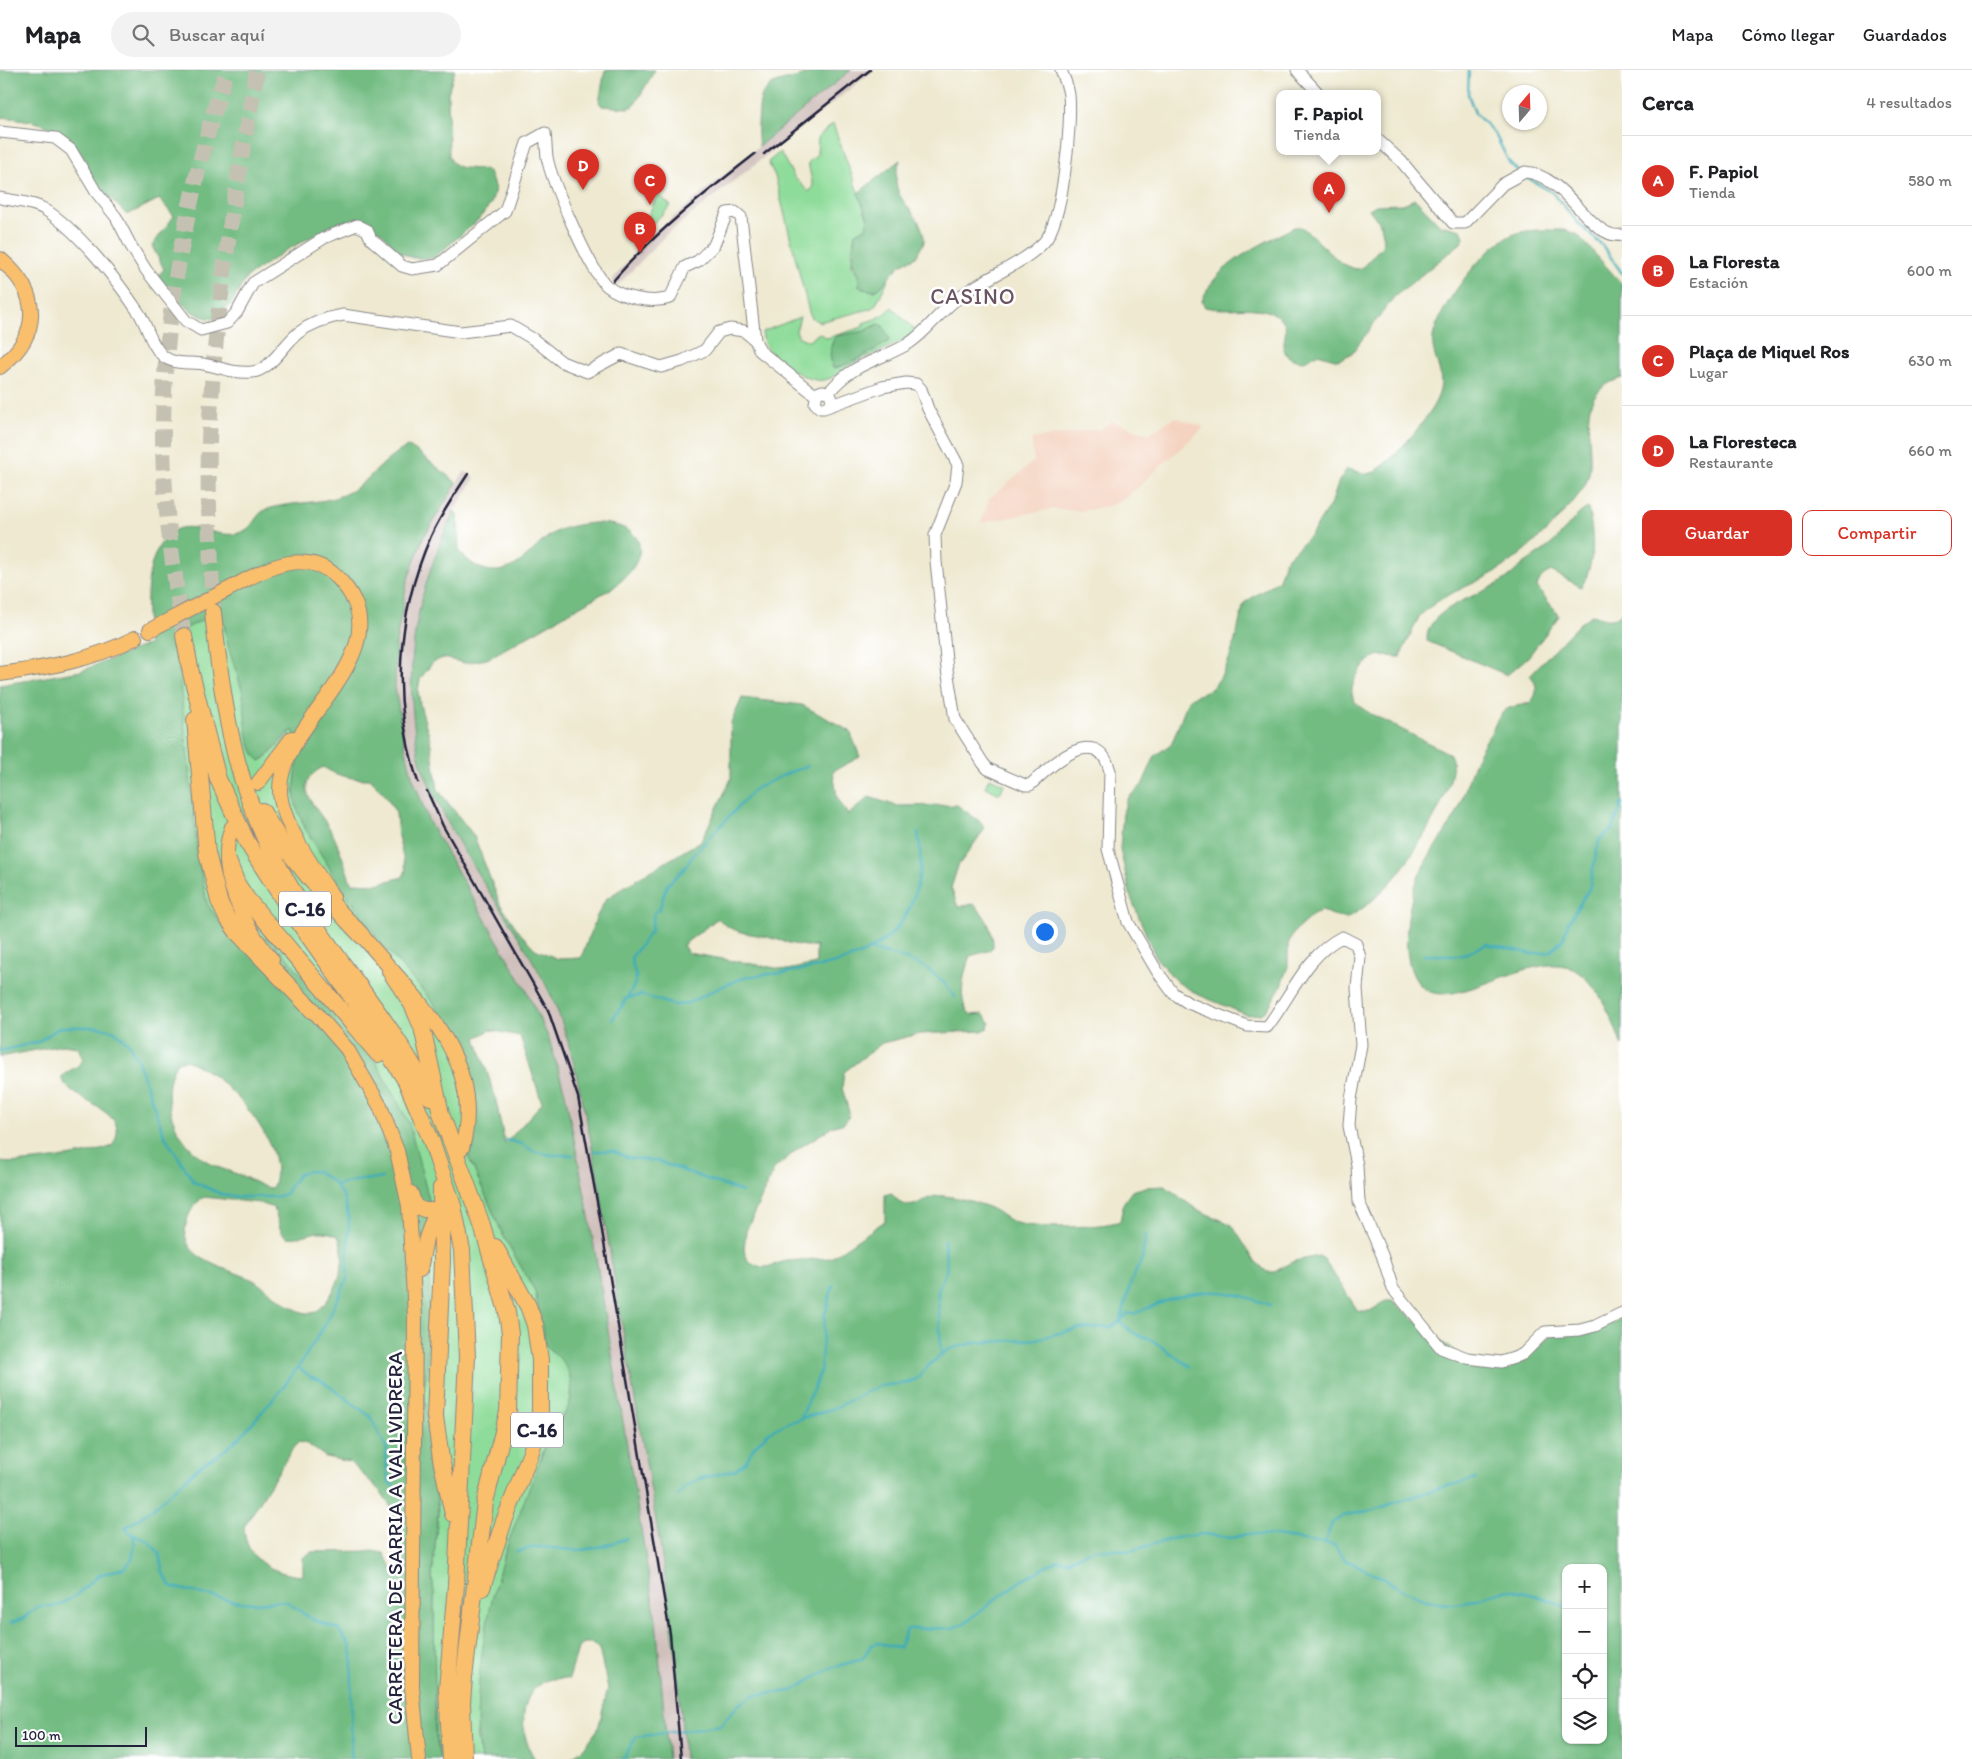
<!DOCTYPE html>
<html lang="es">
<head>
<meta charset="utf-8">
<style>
  :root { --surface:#fff; --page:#f2f2f2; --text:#202124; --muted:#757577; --line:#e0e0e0; --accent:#d93025 }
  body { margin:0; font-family:Itim,sans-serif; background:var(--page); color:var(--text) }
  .controls { position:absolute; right:15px; bottom:15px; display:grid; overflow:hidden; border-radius:10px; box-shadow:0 1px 4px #0004 }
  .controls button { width:45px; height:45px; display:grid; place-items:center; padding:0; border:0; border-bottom:1px solid var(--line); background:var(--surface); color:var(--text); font:25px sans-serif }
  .compass { position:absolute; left:1502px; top:15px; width:45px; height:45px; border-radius:50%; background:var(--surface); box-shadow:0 1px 4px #0004; rotate:19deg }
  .scale { position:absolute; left:15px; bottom:12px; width:132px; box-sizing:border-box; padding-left:5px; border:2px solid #22223b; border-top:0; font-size:14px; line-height:18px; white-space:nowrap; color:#22223b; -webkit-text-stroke:4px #fff; paint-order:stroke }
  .you { position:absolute; left:1044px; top:861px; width:18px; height:18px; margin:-12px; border:4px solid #fff; border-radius:50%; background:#1a73e8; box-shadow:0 0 0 8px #1a73e833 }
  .badge { display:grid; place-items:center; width:32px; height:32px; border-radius:50%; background:var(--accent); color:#fff; font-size:16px; font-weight:700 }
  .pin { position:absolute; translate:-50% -41px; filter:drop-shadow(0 1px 2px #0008) }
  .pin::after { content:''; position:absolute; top:26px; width:18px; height:15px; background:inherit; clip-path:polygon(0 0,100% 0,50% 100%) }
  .popup { position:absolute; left:1276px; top:20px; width:105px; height:65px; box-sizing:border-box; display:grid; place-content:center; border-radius:10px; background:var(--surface); filter:drop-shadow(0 1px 4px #0005); font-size:16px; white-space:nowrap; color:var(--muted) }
  .popup b { font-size:19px; color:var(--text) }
  .popup::after { content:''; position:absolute; left:50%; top:100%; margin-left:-10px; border:10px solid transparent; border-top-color:var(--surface) }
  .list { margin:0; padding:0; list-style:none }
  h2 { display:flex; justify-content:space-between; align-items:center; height:65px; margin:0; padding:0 20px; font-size:21px }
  h2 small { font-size:16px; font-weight:400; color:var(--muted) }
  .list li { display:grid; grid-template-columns:32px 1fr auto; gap:15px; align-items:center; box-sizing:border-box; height:90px; padding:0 20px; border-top:1px solid var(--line) }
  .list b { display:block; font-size:19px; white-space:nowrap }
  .list p { margin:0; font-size:16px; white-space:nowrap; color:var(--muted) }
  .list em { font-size:16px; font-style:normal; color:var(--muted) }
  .actions { display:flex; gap:10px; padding:15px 20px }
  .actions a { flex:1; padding:11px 0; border:1px solid var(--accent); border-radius:10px; text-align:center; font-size:18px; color:var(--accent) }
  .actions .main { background:var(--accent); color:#fff }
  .icon { flex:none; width:28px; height:28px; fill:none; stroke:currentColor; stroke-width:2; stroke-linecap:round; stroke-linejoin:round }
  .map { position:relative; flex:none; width:1622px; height:1689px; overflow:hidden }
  header { display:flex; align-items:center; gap:30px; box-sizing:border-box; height:70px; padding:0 25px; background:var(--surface); border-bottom:1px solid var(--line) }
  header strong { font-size:24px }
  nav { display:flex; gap:28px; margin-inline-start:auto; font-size:18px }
  .search { width:350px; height:45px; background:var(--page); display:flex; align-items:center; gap:12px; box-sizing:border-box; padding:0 18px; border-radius:28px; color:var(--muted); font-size:19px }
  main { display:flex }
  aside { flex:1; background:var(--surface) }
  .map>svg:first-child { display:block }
  .built { fill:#f4d3c0 }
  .industrial { fill:#d0c0bc }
  .green { fill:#8edc9a; stroke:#587f6a }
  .forest { fill:#72bc82; stroke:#4a6f5e; fill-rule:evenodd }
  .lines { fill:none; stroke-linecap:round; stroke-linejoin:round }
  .stream { stroke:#3cacb9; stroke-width:2.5 }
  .highway-tunnel { stroke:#c5c1b2; stroke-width:16; stroke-dasharray:16 8; stroke-linecap:butt }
  .minor-casing { stroke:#888686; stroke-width:13 }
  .major-casing { stroke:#888686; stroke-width:16 }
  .highway-casing { stroke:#888686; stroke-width:18 }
  .minor { stroke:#fff; stroke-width:11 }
  .major { stroke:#f9bf6c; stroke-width:14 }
  .highway { stroke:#f9bf6c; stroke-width:16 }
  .rail { stroke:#22223b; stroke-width:2.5 }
  .labels { text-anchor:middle; stroke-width:5; stroke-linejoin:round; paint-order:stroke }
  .shield { fill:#fff; stroke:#646476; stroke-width:1 }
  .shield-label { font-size:20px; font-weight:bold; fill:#22223b }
  .street-label { font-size:21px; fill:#22223b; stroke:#fff }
  .neighbourhood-label { font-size:22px; letter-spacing:1px; fill:#6a5461; stroke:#fff }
</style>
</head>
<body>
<header>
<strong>Mapa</strong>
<div class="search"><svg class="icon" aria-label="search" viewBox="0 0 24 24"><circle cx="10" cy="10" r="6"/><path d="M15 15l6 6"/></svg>Buscar aquí</div>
<nav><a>Mapa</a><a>Cómo llegar</a><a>Guardados</a></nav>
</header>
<main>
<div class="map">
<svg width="1622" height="1689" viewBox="0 0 1622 1689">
  <rect width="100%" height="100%" fill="#fff"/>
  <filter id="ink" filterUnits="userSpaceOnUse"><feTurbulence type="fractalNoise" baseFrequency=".02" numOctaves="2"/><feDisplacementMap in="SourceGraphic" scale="10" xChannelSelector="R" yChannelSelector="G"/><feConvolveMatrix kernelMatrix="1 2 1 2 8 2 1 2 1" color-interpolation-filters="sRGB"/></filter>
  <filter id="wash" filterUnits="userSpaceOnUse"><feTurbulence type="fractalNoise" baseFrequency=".0096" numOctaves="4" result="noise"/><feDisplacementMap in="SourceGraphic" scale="20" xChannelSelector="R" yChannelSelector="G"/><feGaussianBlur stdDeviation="1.12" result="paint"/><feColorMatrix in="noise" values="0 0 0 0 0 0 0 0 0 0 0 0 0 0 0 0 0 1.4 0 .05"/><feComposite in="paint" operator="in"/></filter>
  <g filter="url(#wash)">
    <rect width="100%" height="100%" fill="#eee9d0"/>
    <path class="built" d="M1175 347 1204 357 1127 427 1109 436 1082 441 1052 439 981 453 989 429 1034 391 1031 369 1100 359 1112 351 1149 364Z"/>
    <path class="industrial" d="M851 0H874L667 164 618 215 612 210 632 186 659 159Z
      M465 401 475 408 454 441 435 483 425 516 413 574 411 620 419 686 430 717 452 762 534 893 562 952 574 993 600 1116 660 1478 681 1629 684 1689H668L656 1550 589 1146 565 1023 549 969 526 920 429 752 412 706 404 672 395 617 396 572 407 512 423 468 447 426Z"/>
    <path class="green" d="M833 54 868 149 866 158 855 164C853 171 852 188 852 196L859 205V216L862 219 876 221 889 208 875 236 870 239 819 252 812 248 809 242 775 106 768 92 780 82 794 107 809 122 813 116 808 93 817 84 818 67Z
      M658 124 671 136 653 153 647 148Z
      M892 237 916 261C897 278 869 283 847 297 840 301 833 309 824 310 808 314 775 290 766 277 763 273 763 267 762 262L800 247 796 261 799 267 809 271 819 263 827 268 863 257V253C875 249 884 247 892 237Z
      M218 542C225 552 225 563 228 575 232 590 238 605 242 620 247 640 245 677 260 691L267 687 293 660 303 682 296 736 305 758 342 818 384 877 434 933 468 998 475 1038 469 1088 504 1167 535 1221 546 1277 559 1285 567 1297 572 1311 571 1326 568 1341 557 1351 546 1372 537 1401 476 1666 481 1689H440L435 1661 434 1523 432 1508 438 1442 424 1319 427 1297 430 1203 429 1130 243 876 231 867 207 834 198 785 174 564Z
      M989 708 1004 714 1000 724 985 717Z"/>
    <path class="forest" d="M0 0H455L448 23 449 86C456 105 474 94 489 102L495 119 491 134 477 151 434 188H413L399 182 382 163 361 150 338 152 285 181 247 207 231 234 216 249C189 248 174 225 158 206L164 199 152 176 174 146 159 129 127 145C115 133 101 120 91 105 86 99 86 90 81 84 61 54 33 50 0 47Z
      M605 0H655L634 36 628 38 602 36 599 32Z
      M816 0H851L759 76C757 64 758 53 759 41 760 22 767 14 786 10 797 7 806 6 816 0Z
      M900 90C883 134 925 138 924 172L916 187 900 195 880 218C874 222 864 220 859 216V205L852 192C856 182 853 174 855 163L866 158 868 149 858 123Z
      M1415 129 1440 155 1461 160 1464 167 1461 173 1394 227 1351 284 1338 290 1318 284C1313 286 1309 289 1304 291 1301 291 1296 290 1293 289 1273 280 1294 261 1281 249 1262 231 1228 243 1205 237L1202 231C1216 193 1261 175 1294 157H1301L1307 161 1341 193 1355 199 1362 198 1382 176 1384 169 1381 155 1369 139 1376 135 1403 134Z
      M1543 160H1565L1578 165 1622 214V308C1561 326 1607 385 1582 420 1565 445 1523 486 1497 501 1470 517 1440 524 1419 547L1400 587C1392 588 1385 583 1377 586 1365 590 1350 611 1352 624 1354 634 1363 639 1371 644L1450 684C1464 708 1414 784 1397 805 1383 822 1364 840 1345 849L1322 841 1315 843 1294 862 1288 874V896L1281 916 1267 940 1261 944 1247 945 1199 925 1177 912 1156 888 1131 828 1120 779 1123 743 1127 729 1142 715 1155 686 1172 673 1188 630C1195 624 1205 624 1212 618 1232 598 1237 559 1244 533L1279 510 1285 490 1311 465 1332 432 1339 411 1347 399 1367 404 1375 402C1395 387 1434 345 1440 320 1445 301 1430 285 1433 267 1438 238 1483 178 1510 166 1520 161 1532 160 1543 160Z
      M878 254 883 256 890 270C886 275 839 300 833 298 829 288 829 275 836 266L865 261Z
      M407 377 414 379 457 413 423 468 407 512 396 572 395 617 404 672 412 706 429 752 526 920 549 969 565 1023 589 1146 656 1550 668 1689H570L584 1678 598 1659 608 1618 599 1579 592 1573H584L578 1578 569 1609C520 1602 514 1657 535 1689H481C476 1667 477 1647 478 1625 480 1584 488 1544 498 1505 510 1462 530 1419 545 1377 551 1358 569 1345 571 1327 574 1306 564 1288 546 1277L535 1221 504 1167 469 1088 475 1038 468 998 434 933 384 877 342 818 305 758 296 736 294 721 298 688 303 682 293 660C280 668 273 683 260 691 243 676 247 642 242 620 238 605 232 591 228 575 225 564 226 552 218 542L175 564 198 785 207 834 231 867 244 876 264 868 271 869 374 989 409 1053 429 1130 430 1203 427 1297 424 1319 438 1442 432 1508 434 1523 435 1661 440 1689H0V1092C20 1095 94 1085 112 1076 135 1040 74 1035 61 1008 67 999 77 1000 83 990L78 977 62 975 0 987V615L81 601 149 574C146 542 142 490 168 465 190 444 218 474 244 461 253 457 256 444 265 440 289 431 319 435 343 425 368 415 383 388 407 377ZM323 697C339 707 352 709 370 709L386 726 396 743 398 766 406 800 403 807 377 814 351 813C345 795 339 775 330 759 317 737 289 715 323 697ZM490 960 520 966 542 1033 505 1074 495 1026 476 968ZM185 990C223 1001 293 1077 272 1118L265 1117C255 1113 246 1107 237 1104 227 1100 217 1098 208 1092 175 1073 156 1026 177 992ZM204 1127 259 1133 274 1138 281 1161 286 1167C307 1170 315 1155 338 1166 348 1188 340 1215 325 1233 321 1238 317 1243 310 1243 295 1245 269 1219 255 1211 231 1198 178 1192 186 1154 188 1144 195 1132 204 1127ZM299 1372 307 1374 326 1387 350 1392 382 1423 391 1437 400 1507 395 1505 384 1483 372 1481 311 1482 303 1488V1505L301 1506C272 1503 245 1490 244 1457L293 1378Z
      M1588 438C1594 463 1596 494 1581 517L1551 501C1543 505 1539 508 1537 517L1559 546 1528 587 1507 605 1427 571C1425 538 1480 526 1501 512 1510 507 1517 499 1525 493 1535 486 1547 479 1556 470 1566 460 1575 444 1588 438Z
      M454 441 458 447 459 481C469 493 481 502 498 501 524 498 536 472 557 461 568 456 583 454 594 453 648 453 653 487 614 517L487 589 465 593 443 588 433 592 420 609 418 621 420 635 430 669 438 720 474 766 500 834 520 863 535 879 558 889 581 888 596 848 606 829 624 817 701 771 731 709V653L742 628 802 635 850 661 860 687 833 701 837 727 848 745 869 727 897 736 957 735 982 753 984 760 958 796 951 818 958 837 973 834C985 843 994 862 993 877L988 881 970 886C964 901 956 934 971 945L983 944 990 952 988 958 982 961 919 964 882 973 844 1002 842 1018 849 1042 848 1048 844 1053 832 1057 799 1078 775 1098 746 1161 744 1179 748 1191 761 1197H767L785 1191 831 1188 885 1151V1125L891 1123C914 1151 919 1123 945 1126 960 1128 977 1132 990 1138 1000 1142 1006 1150 1017 1153 1035 1159 1102 1158 1120 1151L1124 1132 1132 1121 1146 1117 1165 1116 1196 1139 1232 1155 1254 1190 1267 1202H1274L1295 1191 1319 1186 1324 1189 1358 1241H1370L1386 1231H1392L1468 1292 1504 1299 1523 1291 1549 1267 1564 1263 1587 1264 1622 1248V1689H684C677 1543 646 1399 622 1255 609 1180 599 1104 582 1029 576 1004 571 978 562 953 535 877 478 815 443 743 434 724 422 703 418 682 402 593 416 523 454 441ZM718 848C731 864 752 863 771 868 787 872 799 877 816 876V894L787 900 688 883 683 875ZM1566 1498H1603V1670H1566Z
      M1622 542V976C1612 949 1602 920 1578 902 1537 872 1450 949 1420 915 1397 890 1408 831 1420 803 1430 780 1449 761 1459 738 1465 722 1469 706 1475 691 1479 681 1486 671 1492 661 1495 655 1498 647 1503 642 1512 634 1522 637 1531 632 1539 622 1537 614 1530 605L1580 553 1592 545C1605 548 1611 554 1622 542Z"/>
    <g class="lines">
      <path class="stream" d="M1469 0 1468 24 1475 43 1495 64 1509 92 1519 102
        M1528 108 1553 123 1579 154 1602 175 1622 203
        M871 880C908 888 933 894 955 927
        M1424 885H1463L1486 874 1534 884 1550 882 1563 869 1569 851 1589 819 1599 770 1613 759 1622 733
        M625 929 641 925 674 935 685 934C706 926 726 912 748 907 761 904 776 904 789 902 842 894 896 883 914 826 922 801 922 789 918 763
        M612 950C618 941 637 917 636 907 635 901 632 896 631 888L651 861 654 843 659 840 667 815 683 800 694 784 755 719 790 702 808 696
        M0 981 38 972 60 957H97L115 961 129 974 138 991 164 1065 194 1112 221 1124 239 1127H276L285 1124 298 1105 307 1101 318 1102 333 1112 344 1128 349 1149 347 1209 326 1253 301 1293 281 1320 240 1367 225 1380 200 1396 151 1440 125 1458 133 1465 148 1471 159 1483 163 1503 172 1517 233 1531 253 1533 286 1531 311 1549 338 1559 350 1576 352 1586 351 1689
        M506 1070 522 1074 533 1081 551 1085H573
        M594 1081H612L629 1088 657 1091 742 1122
        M335 1115 360 1110 382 1108
        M1121 1250 1131 1212 1142 1189 1146 1164
        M1120 1252 1135 1264 1149 1268 1189 1296
        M941 1285 938 1221 947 1198 944 1170
        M298 1297 311 1307 321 1310 370 1346 387 1379 385 1385 388 1411 394 1416
        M801 1348 820 1303 825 1244 833 1215
        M678 1426 686 1416 699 1409 735 1400 746 1391 754 1377 769 1362 787 1353 835 1338 879 1316 907 1313 918 1308 929 1295 949 1279 974 1273 1036 1269 1076 1259 1111 1257 1120 1252 1128 1243 1133 1244C1165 1231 1198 1216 1233 1224 1246 1226 1258 1231 1270 1235
        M1325 1473 1332 1453 1343 1446 1373 1440 1442 1417 1476 1409
        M517 1482C542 1472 556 1481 580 1480 596 1479 612 1474 627 1468
        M11 1553 24 1548 38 1536H58L75 1526 99 1505 124 1498 132 1489 135 1476 133 1465
        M623 1689 636 1667 721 1655 738 1635 753 1625 792 1621 831 1598 862 1589 871 1575 879 1573 899 1578 907 1559 952 1558 963 1554 1016 1514 1057 1490 1066 1491 1095 1479 1130 1481 1175 1468 1204 1464 1232 1468 1247 1464 1276 1466 1335 1475 1344 1490C1379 1501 1411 1533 1450 1534 1468 1535 1486 1525 1503 1521 1517 1518 1553 1530 1566 1537"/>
    </g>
  </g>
  <g filter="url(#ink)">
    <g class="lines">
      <path class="highway-tunnel" d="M213 542C210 472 206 401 211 330 218 219 237 109 257 0
        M184 566C176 518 169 469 165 420 155 281 184 132 227 0"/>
      <g class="minor-casing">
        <path id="minor" d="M1297 0 1319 24
          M0 62 55 68 71 80 96 122 116 147 131 176 146 200 186 251 201 260 227 253 237 242 253 213 324 168 357 155 367 160 371 169 402 196 412 199 438 195 505 141 527 73 545 63C546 71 546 79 547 87 551 110 590 201 607 216 622 228 652 234 670 228L685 197 698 191 714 175 727 143 735 142 741 147 755 270 760 281 815 325
          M1378 70 1401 91 1453 153H1465L1503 114 1525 102C1567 105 1591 171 1622 165
          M0 128C13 131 33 132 44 139 78 160 117 210 139 243 148 257 150 274 163 286 174 295 190 292 203 294 220 297 234 304 252 302 270 301 284 274 298 263 311 253 326 248 343 245L461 262 511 256 533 269 562 292 587 302 621 284 661 297 682 291 705 280 719 262 730 259 744 261 755 270
          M829 322C854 292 877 292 908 274 927 262 940 241 958 228 984 208 1022 195 1044 172 1063 152 1072 53 1069 25 1068 16 1064 8 1061 0
          M830 335 832 329 829 322 822 321 817 323 815 333 820 338H824L882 317 906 313 916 314 921 319 928 339 958 395 956 412 935 465 936 491 947 599 955 649 983 693 988 699 1025 715H1030C1050 696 1097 651 1110 701L1108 779 1128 852 1157 901 1173 923 1188 933 1247 956 1267 957C1291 926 1307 884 1342 867L1356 874 1360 887 1357 918 1361 975 1351 1029 1349 1056 1357 1095 1359 1132 1382 1185 1393 1219 1441 1278 1467 1288 1501 1292 1514 1288 1523 1284 1545 1262 1580 1260 1595 1256 1622 1243"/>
      </g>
      <g class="major-casing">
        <path id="major" d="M0 189C41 223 42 264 0 297
          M150 560C175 547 201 533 227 520 246 510 267 497 289 493 307 490 325 495 338 508 409 581 281 648 280 719 279 749 316 802 333 827
          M0 604C47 598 93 590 135 568
          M258 713 292 668
          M232 757C215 800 244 857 272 890
          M356 858C407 923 488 983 462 1078
          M308 934 347 979 380 1036 397 1081 409 1136 415 1247 412 1617 419 1689
          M411 1123 415 1136 424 1140H436L426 1168 420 1200"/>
      </g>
      <g class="highway-casing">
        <path id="highway" d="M213 542C223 643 236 724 288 813 331 887 392 949 430 1027
          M184 566 191 603 218 709 247 772 288 837 365 946 406 1011 431 1070 453 1136 462 1180 467 1287 456 1515 447 1619 451 1689
          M195 650 207 783 219 831 226 846 238 863 313 941
          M262 741C289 788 325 827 362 866
          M228 791 237 814 247 829 378 984
          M390 901 412 934 422 957 441 1044 482 1155 507 1242 510 1264 508 1342 485 1432 464 1608 462 1632 464 1689
          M441 1118 442 1192 435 1346 441 1389 453 1444
          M482 1518 503 1454 530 1385 539 1355 540 1340V1290L535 1255 528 1236 495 1177"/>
      </g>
      <use href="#minor" class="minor"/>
      <use href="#major" class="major"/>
      <use href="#highway" class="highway"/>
      <path class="rail" d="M764 84 870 0
        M613 211C655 162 704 124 755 84
        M418 712C391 630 396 546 431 466 441 444 455 424 468 404
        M427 721 443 756 548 940 578 1027 598 1137 670 1564 681 1689"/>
    </g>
  </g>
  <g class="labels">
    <g class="shield">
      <rect x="279" y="821.5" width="52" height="35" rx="4"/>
      <rect x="511" y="1342.5" width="52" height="35" rx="4"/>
    </g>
    <g class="shield-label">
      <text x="305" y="846">C-16</text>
      <text x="537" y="1367">C-16</text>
    </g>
    <g class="street-label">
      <text transform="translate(395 1468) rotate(-90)" y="7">CARRETERA DE SARRIA A VALLVIDRERA</text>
    </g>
    <g class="neighbourhood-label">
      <text x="973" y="234">CASINO</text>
    </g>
  </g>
</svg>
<div class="controls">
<button>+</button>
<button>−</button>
<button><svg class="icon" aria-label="locate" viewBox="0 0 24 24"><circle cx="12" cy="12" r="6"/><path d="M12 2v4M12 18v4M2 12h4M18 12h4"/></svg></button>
<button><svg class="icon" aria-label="layers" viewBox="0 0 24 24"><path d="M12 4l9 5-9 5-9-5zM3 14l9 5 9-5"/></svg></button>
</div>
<svg class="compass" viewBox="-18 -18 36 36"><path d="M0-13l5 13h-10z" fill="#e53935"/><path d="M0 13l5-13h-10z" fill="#757577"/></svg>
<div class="scale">100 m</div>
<div class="you"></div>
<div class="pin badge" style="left:1329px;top:143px">A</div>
<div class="popup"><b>F. Papiol</b>Tienda</div>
<div class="pin badge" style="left:640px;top:183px">B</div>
<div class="pin badge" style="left:650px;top:135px">C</div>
<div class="pin badge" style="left:583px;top:120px">D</div>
</div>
<aside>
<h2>Cerca<small>4 resultados</small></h2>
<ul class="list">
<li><span class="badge">A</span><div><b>F. Papiol</b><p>Tienda</p></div><em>580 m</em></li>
<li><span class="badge">B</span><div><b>La Floresta</b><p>Estación</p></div><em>600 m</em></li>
<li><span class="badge">C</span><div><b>Plaça de Miquel Ros</b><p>Lugar</p></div><em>630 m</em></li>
<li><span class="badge">D</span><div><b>La Floresteca</b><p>Restaurante</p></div><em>660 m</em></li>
</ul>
<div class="actions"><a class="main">Guardar</a><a>Compartir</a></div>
</aside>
</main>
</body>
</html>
